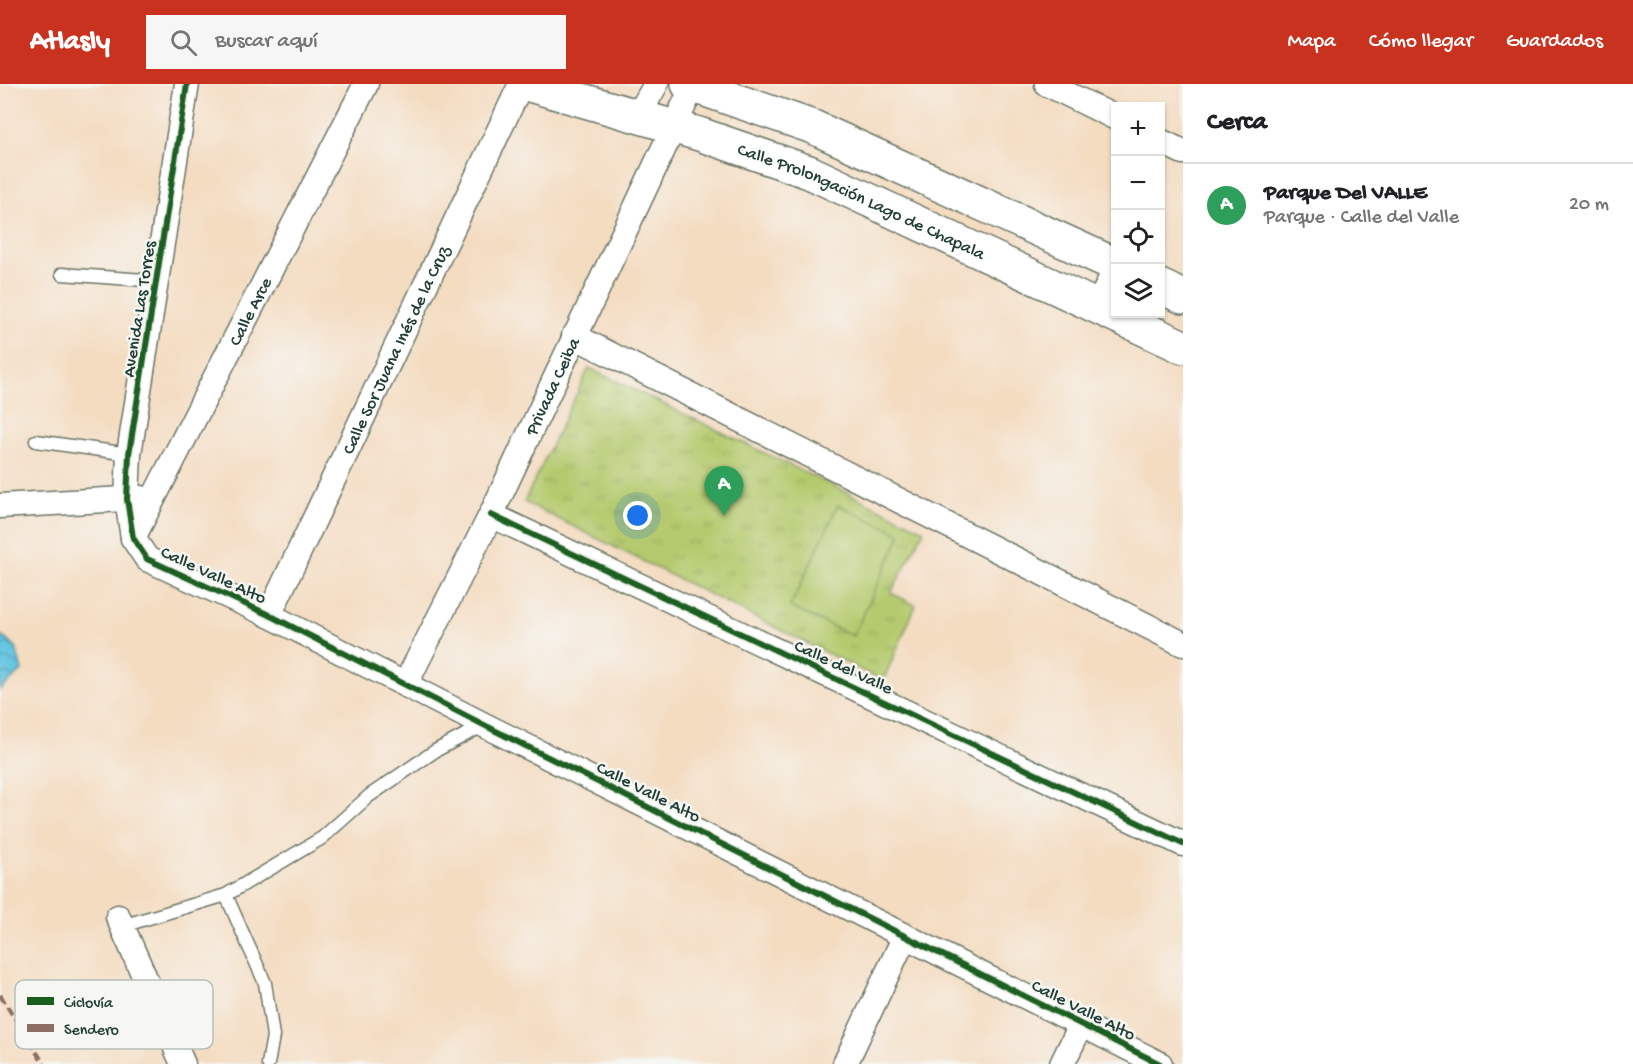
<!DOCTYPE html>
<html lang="es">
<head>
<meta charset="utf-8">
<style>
  :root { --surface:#fff; --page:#f6f6f6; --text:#202124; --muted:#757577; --line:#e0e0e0; --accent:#c8321e }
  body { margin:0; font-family:"Gochi Hand",sans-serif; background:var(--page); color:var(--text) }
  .controls { position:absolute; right:18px; top:18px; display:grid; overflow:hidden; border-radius:0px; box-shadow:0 2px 4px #0004 }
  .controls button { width:54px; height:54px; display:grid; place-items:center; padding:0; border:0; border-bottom:2px solid var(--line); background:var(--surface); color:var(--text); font:30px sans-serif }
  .you { position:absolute; left:638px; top:432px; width:21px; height:21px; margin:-15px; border:4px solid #fff; border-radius:50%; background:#1a73e8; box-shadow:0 0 0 9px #1a73e833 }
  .badge { display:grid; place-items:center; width:39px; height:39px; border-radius:50%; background:var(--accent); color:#fff; font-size:20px; font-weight:700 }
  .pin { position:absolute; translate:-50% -50px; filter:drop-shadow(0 2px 3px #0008) }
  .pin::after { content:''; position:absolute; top:32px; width:21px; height:18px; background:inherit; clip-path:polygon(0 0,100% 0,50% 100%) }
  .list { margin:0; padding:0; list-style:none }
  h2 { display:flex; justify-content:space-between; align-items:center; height:78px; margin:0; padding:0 24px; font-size:26px }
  h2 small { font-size:20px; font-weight:400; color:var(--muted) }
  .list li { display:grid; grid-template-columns:39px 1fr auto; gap:18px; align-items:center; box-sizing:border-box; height:84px; padding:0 24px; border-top:2px solid var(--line) }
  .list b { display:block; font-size:22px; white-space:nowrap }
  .list p { margin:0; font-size:20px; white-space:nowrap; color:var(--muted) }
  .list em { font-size:20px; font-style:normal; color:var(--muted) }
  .icon { flex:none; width:33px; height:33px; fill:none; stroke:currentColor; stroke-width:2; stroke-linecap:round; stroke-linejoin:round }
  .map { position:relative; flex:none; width:1183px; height:980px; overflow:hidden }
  header { display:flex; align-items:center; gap:36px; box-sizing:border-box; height:84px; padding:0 30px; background:var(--accent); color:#fff }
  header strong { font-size:28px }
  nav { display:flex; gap:33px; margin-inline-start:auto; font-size:21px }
  .search { width:420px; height:54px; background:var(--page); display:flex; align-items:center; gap:15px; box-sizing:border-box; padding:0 21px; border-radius:0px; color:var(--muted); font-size:22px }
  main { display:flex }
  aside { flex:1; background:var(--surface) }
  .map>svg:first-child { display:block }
  .grass { fill:url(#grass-tufts); stroke:#6a8451; stroke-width:1.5 }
  .pitch { fill:#b5ca6e; stroke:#6a8451; stroke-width:1.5 }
  .water { fill:url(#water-waves); stroke:#41808a; stroke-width:1.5 }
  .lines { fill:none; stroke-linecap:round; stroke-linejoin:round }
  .lane-casing { stroke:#6a7565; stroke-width:15 }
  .street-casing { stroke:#6a7565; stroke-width:27 }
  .secondary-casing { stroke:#6a7565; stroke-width:36 }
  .lane { stroke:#fff; stroke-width:12 }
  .street { stroke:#fff; stroke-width:24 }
  .secondary { stroke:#fff; stroke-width:33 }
  .quiet { stroke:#8d6e63; stroke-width:4.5; stroke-dasharray:9 4.5; stroke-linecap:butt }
  .cycleway-casing { stroke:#f6f6f2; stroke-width:10 }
  .cycleway { stroke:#1b5e20; stroke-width:6 }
  .labels { text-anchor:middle; stroke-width:5; stroke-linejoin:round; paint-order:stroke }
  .street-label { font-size:18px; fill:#1f3d34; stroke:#f6f6f2 }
  .key { fill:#f6f6f2; stroke:#b6beb9; stroke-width:1.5 }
  .key-label { font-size:16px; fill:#1f3d34 }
</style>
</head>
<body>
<header>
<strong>Atlasly</strong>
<div class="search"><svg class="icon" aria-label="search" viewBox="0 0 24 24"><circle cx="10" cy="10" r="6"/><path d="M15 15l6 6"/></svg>Buscar aquí</div>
<nav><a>Mapa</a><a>Cómo llegar</a><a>Guardados</a></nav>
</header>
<main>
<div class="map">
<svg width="1183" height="980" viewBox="0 0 1183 980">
  <defs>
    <pattern id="grass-tufts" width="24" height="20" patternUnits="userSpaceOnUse" patternTransform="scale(1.5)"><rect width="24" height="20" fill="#b5ca6e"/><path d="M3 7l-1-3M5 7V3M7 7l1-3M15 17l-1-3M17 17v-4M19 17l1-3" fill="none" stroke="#9bae60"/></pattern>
    <pattern id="water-waves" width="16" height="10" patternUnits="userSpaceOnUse" patternTransform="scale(1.5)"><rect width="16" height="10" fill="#63c4e1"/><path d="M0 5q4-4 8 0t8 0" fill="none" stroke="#51a0b7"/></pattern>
  </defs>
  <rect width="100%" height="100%" fill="#f6f6f2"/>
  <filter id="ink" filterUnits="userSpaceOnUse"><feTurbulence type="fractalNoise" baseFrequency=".0167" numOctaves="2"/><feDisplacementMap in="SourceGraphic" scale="12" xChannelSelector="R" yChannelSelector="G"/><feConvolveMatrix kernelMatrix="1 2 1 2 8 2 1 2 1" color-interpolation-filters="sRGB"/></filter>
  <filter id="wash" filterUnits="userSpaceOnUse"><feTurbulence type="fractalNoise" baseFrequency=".008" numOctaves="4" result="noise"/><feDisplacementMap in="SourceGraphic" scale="24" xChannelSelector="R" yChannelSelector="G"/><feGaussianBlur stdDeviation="1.35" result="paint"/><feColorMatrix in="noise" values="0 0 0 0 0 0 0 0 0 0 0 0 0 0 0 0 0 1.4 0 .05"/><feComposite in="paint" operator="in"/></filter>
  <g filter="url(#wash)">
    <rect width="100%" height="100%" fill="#f4dcc1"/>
    <path class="grass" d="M589 284 924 446 891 509 916 521 883 597 524 418Z"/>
    <path class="pitch" d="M838 421 901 450 853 552 790 523Z"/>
    <path class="water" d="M0 551 16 563 22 587 0 606Z"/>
  </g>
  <g filter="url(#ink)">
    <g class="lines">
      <g class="lane-casing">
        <path id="lane" d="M62 190 158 197
          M36 357 129 370
          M226 811 265 899 273 952 268 980
          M122 842 226 811 322 754 369 712 435 667 484 641"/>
      </g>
      <g class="street-casing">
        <g id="street">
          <path d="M187 0 129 370 127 415 133 454 147 475 269 531 484 641 1160 980"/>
          <path d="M1047 0 1116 34"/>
          <path d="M638 32 656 0"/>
          <path d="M1160 57 1183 68"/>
          <path d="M1098 223 1116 182"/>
          <path d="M574 252 1183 560"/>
          <path d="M0 422 141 414"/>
          <path d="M491 431 1183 760"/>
          <path id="s1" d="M133 454 366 0"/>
          <path id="s2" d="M269 531 521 0"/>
          <path id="s3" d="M405 601 491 431 693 2"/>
          <path d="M118 833 183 980"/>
          <path d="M845 980 905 852"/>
          <path d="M1062 980 1081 941"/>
        </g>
      </g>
      <g class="secondary-casing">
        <g id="secondary">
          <path id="s4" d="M526 0 699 50 809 88 1183 263"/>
          <path d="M688 0 813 43 1116 181"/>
          <path d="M1160 202 1183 213"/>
        </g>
      </g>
      <use href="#lane" class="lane"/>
      <use href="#street" class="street"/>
      <use href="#secondary" class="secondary"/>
      <path class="quiet" d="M0 911 44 980"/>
      <g class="cycleway-casing">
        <path id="cycleway" d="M187 0 129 370 127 415 133 454 147 475 269 531 484 641 1160 980
          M491 431 1183 760"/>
      </g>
      <use href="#cycleway" class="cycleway"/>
    </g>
  </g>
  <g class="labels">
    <g class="street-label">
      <text dy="6" stroke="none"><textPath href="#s4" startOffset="356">Calle Prolongación Lago de Chapala</textPath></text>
      <text transform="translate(138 225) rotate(-81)" y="6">Avenida Las Torres</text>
      <text dy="6" stroke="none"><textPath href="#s1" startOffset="255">Calle Arce</textPath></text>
      <text dy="6" stroke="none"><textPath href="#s2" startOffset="294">Calle Sor Juana Inés de la Cruz</textPath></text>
      <text dy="6" stroke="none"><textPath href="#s3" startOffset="333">Privada Ceiba</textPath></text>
      <text transform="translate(214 490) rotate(25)" y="6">Calle Valle Alto</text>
      <text transform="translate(844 582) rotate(25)" y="6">Calle del Valle</text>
      <text transform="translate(649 707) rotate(27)" y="6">Calle Valle Alto</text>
      <text transform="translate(1084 925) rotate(27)" y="6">Calle Valle Alto</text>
    </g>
  </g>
  <rect x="15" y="896" width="198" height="69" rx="9" class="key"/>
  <rect x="27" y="913" width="27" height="8" fill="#1b5e20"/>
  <rect x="27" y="940" width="27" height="8" fill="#8d6e63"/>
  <g class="key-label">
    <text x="64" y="923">Ciclovía</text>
    <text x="64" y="950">Sendero</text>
  </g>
</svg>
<div class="controls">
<button>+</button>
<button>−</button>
<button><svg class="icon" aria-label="locate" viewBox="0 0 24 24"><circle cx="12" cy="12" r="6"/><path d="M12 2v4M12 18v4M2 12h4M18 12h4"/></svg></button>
<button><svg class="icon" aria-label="layers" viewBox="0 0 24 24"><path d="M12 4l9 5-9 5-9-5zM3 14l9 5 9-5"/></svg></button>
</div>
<div class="you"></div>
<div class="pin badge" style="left:724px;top:432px;background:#2e9e5b">A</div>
</div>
<aside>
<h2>Cerca<small></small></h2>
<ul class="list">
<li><span class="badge" style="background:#2e9e5b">A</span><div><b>Parque Del VALLE</b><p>Parque · Calle del Valle</p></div><em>20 m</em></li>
</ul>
</aside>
</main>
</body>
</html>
